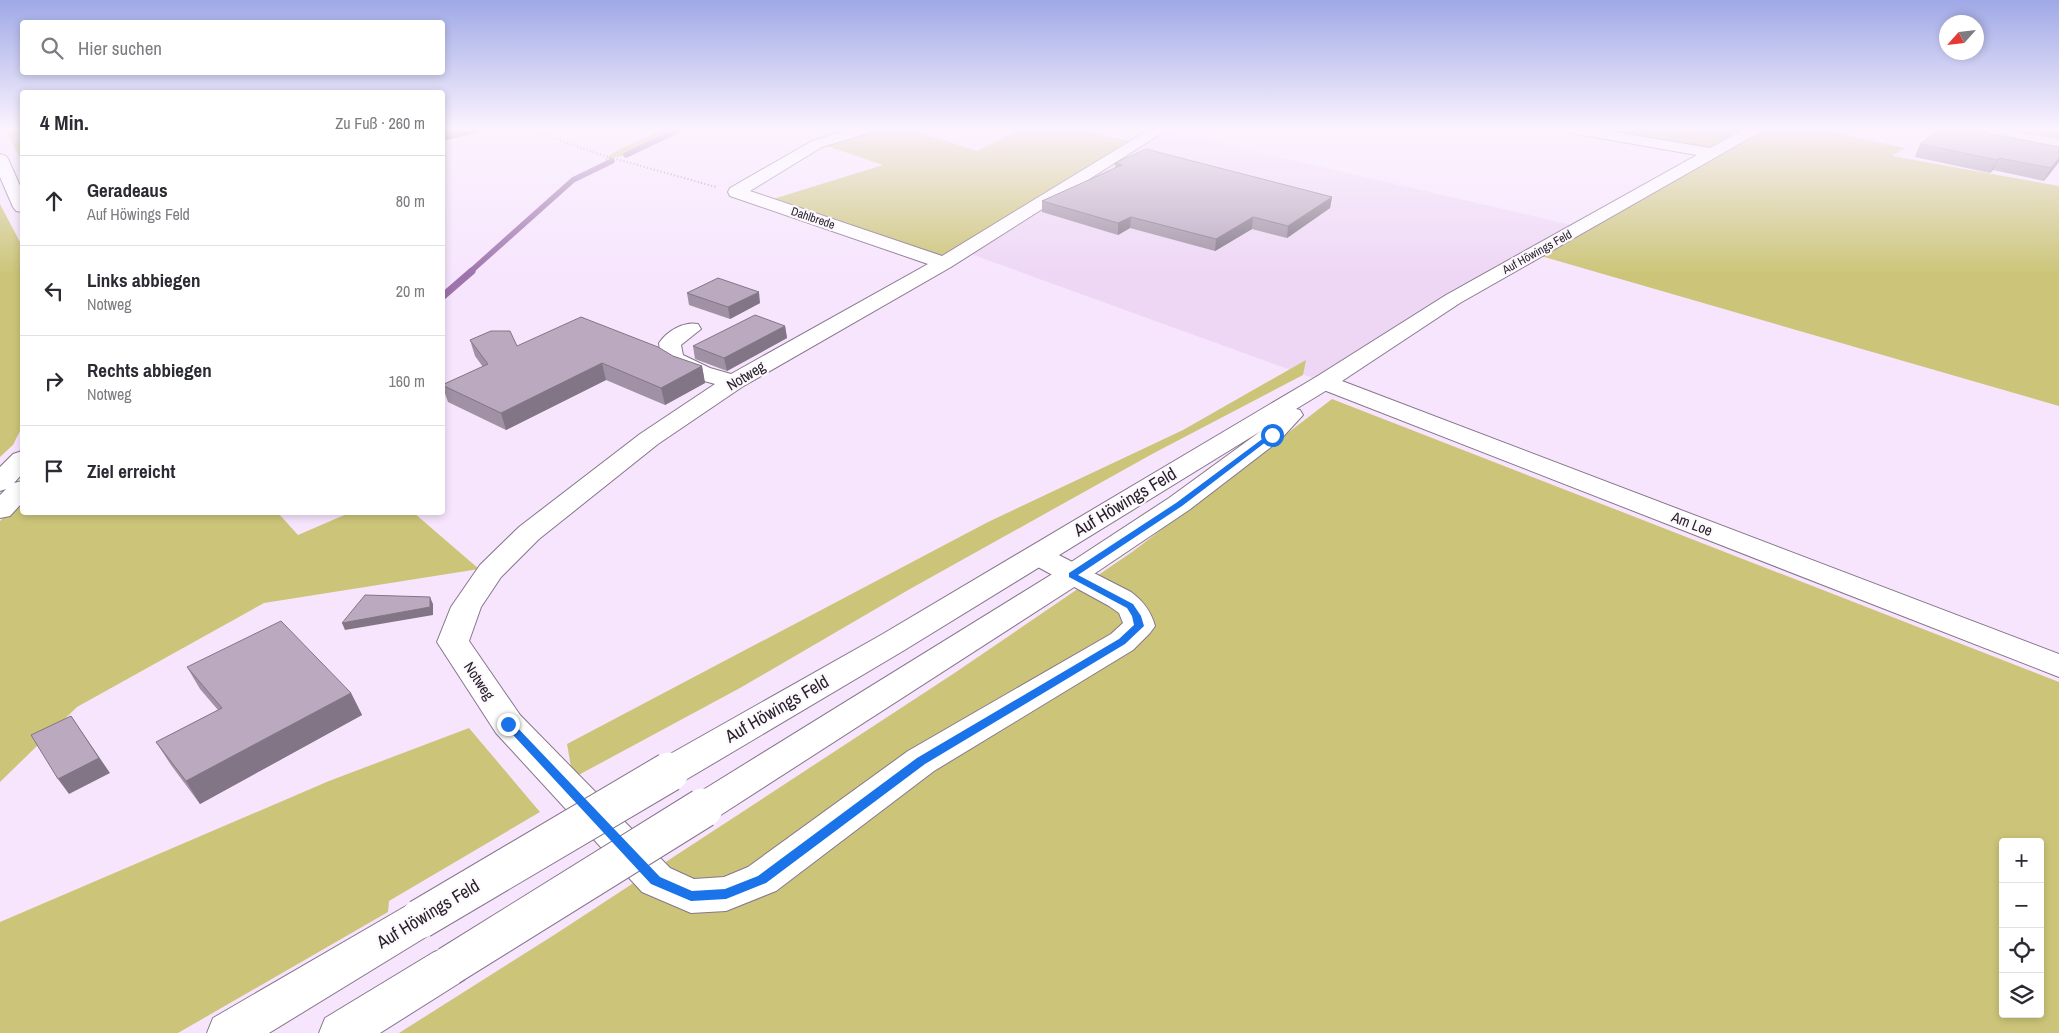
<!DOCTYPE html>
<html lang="de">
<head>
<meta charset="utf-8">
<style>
  :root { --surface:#fff; --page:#f2f2f3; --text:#2b2b33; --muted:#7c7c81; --line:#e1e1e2 }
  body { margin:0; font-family:"Archivo Narrow",sans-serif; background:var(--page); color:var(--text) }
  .controls { position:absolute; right:15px; bottom:15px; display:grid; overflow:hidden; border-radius:5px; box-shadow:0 2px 8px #0003 }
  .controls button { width:45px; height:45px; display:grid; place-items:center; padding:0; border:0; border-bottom:1px solid var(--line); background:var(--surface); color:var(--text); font:25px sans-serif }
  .compass { position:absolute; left:1939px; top:15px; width:45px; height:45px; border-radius:50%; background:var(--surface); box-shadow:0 2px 8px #0003; rotate:243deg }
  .stop { position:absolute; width:15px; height:15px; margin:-11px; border:4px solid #1a73e8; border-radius:50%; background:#fff }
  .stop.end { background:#1a73e8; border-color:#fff; box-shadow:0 1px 5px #0008 }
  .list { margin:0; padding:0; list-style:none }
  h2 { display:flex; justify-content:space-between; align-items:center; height:65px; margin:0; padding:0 20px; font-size:21px }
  h2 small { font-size:16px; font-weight:400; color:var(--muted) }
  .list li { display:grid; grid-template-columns:32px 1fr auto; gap:15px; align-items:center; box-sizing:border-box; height:90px; padding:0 20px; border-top:1px solid var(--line) }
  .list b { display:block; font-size:19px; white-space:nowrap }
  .list p { margin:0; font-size:16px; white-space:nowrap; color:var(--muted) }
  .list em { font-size:16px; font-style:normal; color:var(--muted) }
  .icon { flex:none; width:28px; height:28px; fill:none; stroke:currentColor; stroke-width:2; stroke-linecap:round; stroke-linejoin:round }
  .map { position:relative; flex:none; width:2059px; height:1033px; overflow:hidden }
  .search { position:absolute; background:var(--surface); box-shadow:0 2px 8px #0003; left:20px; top:20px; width:425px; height:55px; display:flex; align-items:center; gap:12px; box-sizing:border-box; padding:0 18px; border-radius:5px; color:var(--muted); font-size:19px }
  .panel { position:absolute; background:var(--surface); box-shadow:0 2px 8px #0003; left:20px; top:90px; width:425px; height:425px; border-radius:5px }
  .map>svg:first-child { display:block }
  .built { fill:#eed7f5 }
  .green { fill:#ccc579; fill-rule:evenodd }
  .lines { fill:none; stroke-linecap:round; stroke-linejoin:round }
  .stream-far1 { stroke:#9e74ac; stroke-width:5.5 }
  .stream { stroke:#9e74ac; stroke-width:7 }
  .minor-casing { stroke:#86768b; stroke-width:2 }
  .major-casing { stroke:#86768b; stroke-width:2 }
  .path { stroke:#8d8091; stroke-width:2; stroke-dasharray:1 2.5; stroke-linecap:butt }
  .minor { fill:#fff; fill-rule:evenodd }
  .major { fill:#fff; fill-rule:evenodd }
  .major-bridge-casing { stroke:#86768b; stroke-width:41; stroke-linecap:butt }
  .major-bridge { stroke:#fff; stroke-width:39 }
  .wall { fill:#a091a4 }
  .shaded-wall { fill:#827686 }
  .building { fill:#baa9bf; stroke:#827686 }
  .route { fill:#1a73e8 }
  .labels { text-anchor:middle; stroke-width:4.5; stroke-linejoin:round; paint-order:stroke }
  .far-street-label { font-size:12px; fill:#261f28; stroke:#fcf8fd }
  .street-label { font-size:15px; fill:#261f28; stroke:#fcf8fd }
  .near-street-label { font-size:18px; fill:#261f28; stroke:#fcf8fd }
</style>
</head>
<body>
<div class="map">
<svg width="2059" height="1033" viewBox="0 0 2059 1033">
  <rect width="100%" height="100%" fill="#f7e5fd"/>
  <path class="built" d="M1167 131 1580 227 1324 382 968 253 1102 168Z"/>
  <path class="green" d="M5 129H22V162Z
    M664 129H683L622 156 604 160 616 151Z
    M875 129H909L977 151 1022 129H1075L1133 142 941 256 770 200 883 165 821 144Z
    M1573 129H1815L1905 148 1892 156 2059 186V406L1534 254 1711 153Z
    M1996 129H2059V139Z
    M0 204 22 246V427L13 445 0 457Z
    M1306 360 1303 375 1154 453 910 589 740 688 573 778 567 744 988 522 1183 430Z
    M1332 399 2059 682V1033H399L554 935 953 674 1132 552ZM2003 842H2040V1014H2003Z
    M22 499V512L278 513 298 535 349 513H414L479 569 264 603 77 707 0 782V521Z
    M469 728 540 812 389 901 388 912 178 1033H0V922L329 781Z"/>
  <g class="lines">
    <path class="stream-far1" d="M626 155 681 129
      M470 272 573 180 612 161"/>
    <path class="stream" d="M442 297 472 271"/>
    <g class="minor-casing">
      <path id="minor" d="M851 129H874L872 132 822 147 750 191 942 256 1150 129H1168L951 267 742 387 658 444 539 539 501 577 481 607 469 641 520 715 670 868 694 879 724 877 748 867 908 751 1111 634 1123 623 1119 613 1109 606 1027 561 1023 555 1027 549 1037 546 1047 549 1131 592C1143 601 1151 611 1155 626L1150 633 1133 650 934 771 776 891 726 911 691 913 642 892 496 733 437 642 451 607 480 565 519 527 640 434 715 384C704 381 666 370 661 359 659 354 660 348 659 343 667 331 684 321 698 324L701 329 681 345 683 355 710 368 731 374 928 264 730 196 728 192 730 188 812 141Z
        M1564 129H1598L1710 148 1744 129H1762L1760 132 1460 303 1342 381 2059 654V677L1316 387 1312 382 1316 377 1446 295 1697 155 1571 133 1566 132Z"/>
    </g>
    <g class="major-casing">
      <path id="major" d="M0 154 6 156 8 159 22 190V212L16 211 13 207 0 177Z
        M1324 375 1332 377 1336 382 1332 387 1296 409 1300 410 1303 415 1280 440 1189 510 1082 582 716 818 703 823 690 818 684 808 690 798 1062 568 1169 498 1261 431 903 651 682 782 669 786 656 782 651 772 656 762 881 635 1316 377Z
        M22 451V474L14 483 22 481V503L10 516 0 518V495L6 489 0 491V467L13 454Z
        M420 901 434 906 440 919 434 932 269 1033H207L213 1018 406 906Z
        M449 947 464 952 470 966 464 980 380 1033H319L325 1018 434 952Z"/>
    </g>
    <path class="path" d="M520 129 533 131 602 155 716 187"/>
    <use href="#minor" class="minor"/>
    <use href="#major" class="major"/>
    <g class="major-bridge-casing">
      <path id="major-bridge" d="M420 919 669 772
        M449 966 703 808"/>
    </g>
    <use href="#major-bridge" class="major-bridge"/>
  </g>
  <path class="wall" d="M1986 131 1985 132 2059 162 2044 181 1993 170 1990 173 1915 157 1920 144Z
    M1115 163 1332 197 1330 208 1287 238 1252 229 1215 251 1130 228 1118 235 1042 212V201L1115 168Z
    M687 293 760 303 730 319 689 305Z
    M785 326 787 338 727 371 695 359 693 346Z
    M470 340 517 346 673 356 702 366 705 383 665 405 606 380 506 430 448 402 442 385 483 367 475 356Z
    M187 667 351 693 362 715 200 804 171 765 156 742 218 710 200 689Z"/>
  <path class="shaded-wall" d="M442 129H494L442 141Z
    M1980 129H1987L1986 131 1971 143 1977 131Z
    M1999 158 1993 170 1990 173 1997 160Z
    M2059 158V162L2044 181 2051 168Z
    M1332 197 1330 208 1287 238 1288 226Z
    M1131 217 1130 228 1118 235V223Z
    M1253 217 1252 229 1215 251 1216 239Z
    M759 292 760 303 730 319 728 307Z
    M785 326 787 338 727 371 724 358Z
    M602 363 606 380 506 430 501 413Z
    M702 366 705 383 665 405 661 388Z
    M430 597 433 604V615L345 630 342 623Z
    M351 693 362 715 200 804 186 781Z
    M71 716 110 773 69 794 58 779Z"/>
  <path class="building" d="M1941 129H1980L1977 131 2059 147V158L2051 168 1999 158 1997 160 1920 144Z
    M1146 149 1332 197 1288 226 1253 217 1216 239 1131 217 1118 223 1042 201 1122 165 1115 163Z
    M718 278 759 292 728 307 687 293Z
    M755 315 785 326 724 358 693 346Z
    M581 317 658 347 673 356 702 366 661 388 602 363 501 413 442 385 488 364 470 340 491 331H510L517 346Z
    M365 595 430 597V607L342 623Z
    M281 621 351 693 186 781 156 742 222 708 187 667Z
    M71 716 99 758 58 779 31 735Z"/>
  <linearGradient id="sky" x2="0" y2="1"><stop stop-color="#9fa9e6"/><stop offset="0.47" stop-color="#fbf3fe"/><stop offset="1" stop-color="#fbf3fe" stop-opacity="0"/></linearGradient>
  <rect width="2059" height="274" fill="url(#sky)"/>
  <path class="route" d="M1269 434 1275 435 1182 506 1078 575 1133 604 1141 616 1144 626 1125 644 925 764 766 883 726 899 691 901 651 884 503 724 508 721 512 722 660 877 692 891 725 889 758 876 917 758 1119 639 1134 625 1132 616 1127 608 1069 577V573L1176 503Z"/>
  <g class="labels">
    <g class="far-street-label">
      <text transform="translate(813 218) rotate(19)" y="4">Dahlbrede</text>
      <text transform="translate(1537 252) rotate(-29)" y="4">Auf Höwings Feld</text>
    </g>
    <g class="street-label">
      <text transform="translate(746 376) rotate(-31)" y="5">Notweg</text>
      <text transform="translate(1692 524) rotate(21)" y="5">Am Loe</text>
      <text transform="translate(479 681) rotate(56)" y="5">Notweg</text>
    </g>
    <g class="near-street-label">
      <text transform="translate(1125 502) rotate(-31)" y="6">Auf Höwings Feld</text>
      <text transform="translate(777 709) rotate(-30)" y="6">Auf Höwings Feld</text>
      <text transform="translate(428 914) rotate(-31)" y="6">Auf Höwings Feld</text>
    </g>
  </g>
</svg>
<div class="controls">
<button>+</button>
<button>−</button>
<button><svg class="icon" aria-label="locate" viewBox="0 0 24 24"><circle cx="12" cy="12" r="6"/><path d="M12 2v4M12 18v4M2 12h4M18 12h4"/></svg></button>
<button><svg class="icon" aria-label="layers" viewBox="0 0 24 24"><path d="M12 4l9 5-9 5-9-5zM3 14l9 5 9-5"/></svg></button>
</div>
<svg class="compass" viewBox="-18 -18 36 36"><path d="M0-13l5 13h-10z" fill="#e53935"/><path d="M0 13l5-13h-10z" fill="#7c7c81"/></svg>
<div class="stop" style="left:1272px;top:435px"></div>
<div class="stop end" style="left:508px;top:724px"></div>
<div class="search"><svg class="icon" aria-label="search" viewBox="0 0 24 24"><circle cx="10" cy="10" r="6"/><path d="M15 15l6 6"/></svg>Hier suchen</div>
<section class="panel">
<h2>4 Min.<small>Zu Fuß · 260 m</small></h2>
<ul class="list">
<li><svg class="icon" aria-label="ahead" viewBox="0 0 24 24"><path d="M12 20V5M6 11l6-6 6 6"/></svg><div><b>Geradeaus</b><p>Auf Höwings Feld</p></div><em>80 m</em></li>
<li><svg class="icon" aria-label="left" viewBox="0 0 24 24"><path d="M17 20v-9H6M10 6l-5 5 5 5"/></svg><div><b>Links abbiegen</b><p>Notweg</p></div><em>20 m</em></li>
<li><svg class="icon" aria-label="right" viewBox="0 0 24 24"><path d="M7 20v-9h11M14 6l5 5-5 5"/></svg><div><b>Rechts abbiegen</b><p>Notweg</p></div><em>160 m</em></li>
<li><svg class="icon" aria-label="arrive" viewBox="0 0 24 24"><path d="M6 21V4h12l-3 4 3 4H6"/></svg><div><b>Ziel erreicht</b></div></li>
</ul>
</section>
</div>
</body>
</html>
